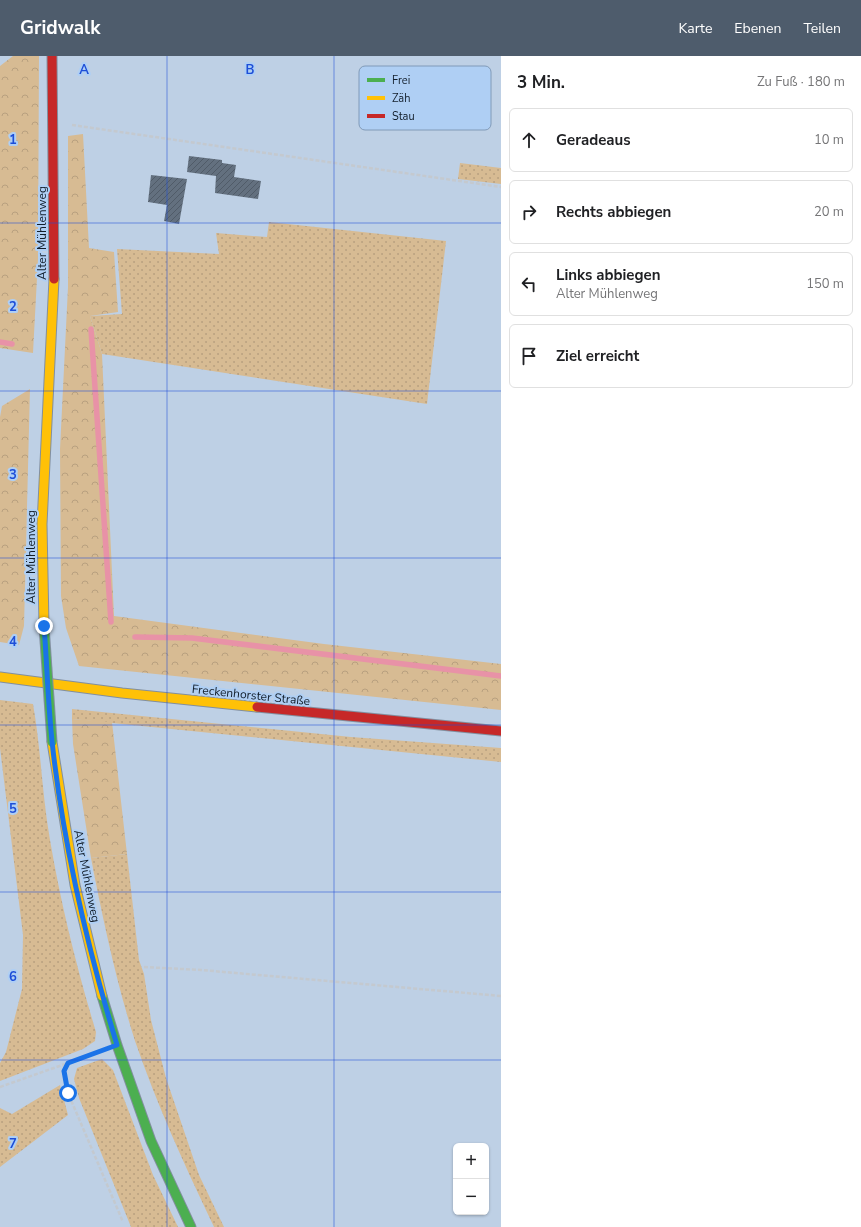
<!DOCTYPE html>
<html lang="de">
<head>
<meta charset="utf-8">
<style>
  :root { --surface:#fff; --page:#f2f2f2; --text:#202124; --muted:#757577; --line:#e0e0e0; --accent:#4e5c6c }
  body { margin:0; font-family:"Nunito Sans",sans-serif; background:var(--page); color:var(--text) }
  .controls { position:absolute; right:12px; bottom:12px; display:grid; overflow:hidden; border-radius:6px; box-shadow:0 1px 3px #0004 }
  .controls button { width:36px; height:36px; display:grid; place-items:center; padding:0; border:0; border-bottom:1px solid var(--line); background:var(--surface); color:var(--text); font:20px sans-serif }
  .stop { position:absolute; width:12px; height:12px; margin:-9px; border:3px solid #1a73e8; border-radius:50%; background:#fff }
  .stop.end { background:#1a73e8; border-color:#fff; box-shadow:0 1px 4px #0008 }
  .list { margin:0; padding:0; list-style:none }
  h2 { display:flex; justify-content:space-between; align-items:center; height:52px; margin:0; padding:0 16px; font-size:17px }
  h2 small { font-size:13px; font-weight:400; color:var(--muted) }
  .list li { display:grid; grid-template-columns:26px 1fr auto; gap:12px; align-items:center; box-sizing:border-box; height:64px; margin:0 8px 8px; padding:0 8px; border:1px solid var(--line); border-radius:6px }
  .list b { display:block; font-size:15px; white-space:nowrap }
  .list p { margin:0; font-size:13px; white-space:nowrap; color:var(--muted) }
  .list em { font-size:13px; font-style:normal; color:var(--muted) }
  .icon { flex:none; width:22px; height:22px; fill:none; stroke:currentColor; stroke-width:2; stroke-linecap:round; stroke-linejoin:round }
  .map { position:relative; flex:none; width:501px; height:1171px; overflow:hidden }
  header { display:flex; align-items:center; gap:24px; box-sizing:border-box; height:56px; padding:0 20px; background:var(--accent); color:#fff }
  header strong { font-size:19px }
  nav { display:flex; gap:22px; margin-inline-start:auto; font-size:14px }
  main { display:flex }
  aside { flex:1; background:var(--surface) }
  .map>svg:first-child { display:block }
  .grass { fill:url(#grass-dots) }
  .forest { fill:url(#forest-crowns) }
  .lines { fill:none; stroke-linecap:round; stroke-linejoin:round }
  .stream { stroke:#e892a7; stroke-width:5.5 }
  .building { fill:url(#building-hatch) }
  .fast-casing { stroke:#828f9f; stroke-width:11 }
  .slow-casing { stroke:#828f9f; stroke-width:11 }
  .jam-casing { stroke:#828f9f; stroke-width:11 }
  .path { stroke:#c4c9cf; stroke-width:2.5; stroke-dasharray:4 2; stroke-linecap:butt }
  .fast { stroke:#4caf50; stroke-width:9 }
  .slow { stroke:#ffc107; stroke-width:9 }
  .jam { stroke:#c62828; stroke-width:9 }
  .fast-bridge-casing { stroke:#828f9f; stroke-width:11; stroke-linecap:butt }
  .fast-bridge { stroke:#4caf50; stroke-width:9 }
  .route { stroke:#1a73e8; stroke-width:5 }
  .grid { fill:none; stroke:#1d4ed8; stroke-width:1; stroke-opacity:0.55 }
  .labels { text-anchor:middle; stroke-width:4; stroke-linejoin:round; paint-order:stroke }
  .street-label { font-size:12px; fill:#121e2b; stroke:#afcff4 }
  .key { fill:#afcff4; stroke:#809ab8; stroke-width:1 }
  .key-label { font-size:11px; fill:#121e2b }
  .grid-label { font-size:13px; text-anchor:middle; font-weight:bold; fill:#1d4ed8; stroke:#afcff4; stroke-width:4; stroke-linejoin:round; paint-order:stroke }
</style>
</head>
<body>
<header>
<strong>Gridwalk</strong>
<nav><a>Karte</a><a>Ebenen</a><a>Teilen</a></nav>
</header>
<main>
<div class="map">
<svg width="501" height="1171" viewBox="0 0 501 1171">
  <defs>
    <pattern id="grass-dots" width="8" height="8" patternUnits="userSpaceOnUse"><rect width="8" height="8" fill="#d7bb93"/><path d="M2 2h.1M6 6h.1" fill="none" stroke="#b8a07f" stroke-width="1.8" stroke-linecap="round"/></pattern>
    <pattern id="forest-crowns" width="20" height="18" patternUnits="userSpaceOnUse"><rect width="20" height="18" fill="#d7bb93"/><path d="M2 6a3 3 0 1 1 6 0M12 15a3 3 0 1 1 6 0" fill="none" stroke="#b8a07f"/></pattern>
    <pattern id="building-hatch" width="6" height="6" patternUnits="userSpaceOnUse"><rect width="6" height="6" fill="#63707f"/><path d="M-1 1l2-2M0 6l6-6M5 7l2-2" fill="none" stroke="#505b68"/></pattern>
  </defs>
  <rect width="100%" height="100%" fill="#bed0e5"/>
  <path class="grass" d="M460 107 501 112V128L458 123Z
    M269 166 446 185 427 348 102 298 90 260 122 258 117 193 219 198 216 177 267 181Z
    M0 644 33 648C41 693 42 739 50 784 61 849 77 913 96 976L95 985 83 993 0 1025V1007L6 996 22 933 23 879 0 692Z
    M72 653 351 681 501 692V706L72 663Z
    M127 798 139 904 144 918 151 964 166 1022 199 1119 224 1171H214C185 1110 157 1049 135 985 116 925 103 864 91 802Z
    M102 1003 113 1014 153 1119 178 1171H131L79 1042 74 1023 77 1012Z
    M60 1029 68 1059 0 1111V1052L12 1058Z"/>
  <path class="forest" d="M13 0H39L38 203 33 297 0 292V10Z
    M83 78 89 192 114 196 118 256 90 260 102 298 114 560 324 588 501 608V654L79 610 66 572 61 540 60 393 68 231V80Z
    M30 333 24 570 19 589 0 586V361L2 350Z
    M72 663 112 666 127 798 91 802 73 688Z"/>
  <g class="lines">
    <path class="stream" d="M91 273 111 566
      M0 286 12 288
      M135 581 192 582 501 620"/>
  </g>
  <path class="building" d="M189 100 222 104V107L236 109 234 121 261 125 258 143 215 137 216 120 187 116Z
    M151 119 187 123 179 168 164 165 167 149 148 146Z"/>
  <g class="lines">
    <g class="fast-casing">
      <path id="fast" d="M102 940 117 989 151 1085 191 1171"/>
    </g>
    <g class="slow-casing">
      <path id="slow" d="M44 570 42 468 54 223
        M0 621 122 637 257 651
        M52 686 75 829 102 940"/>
    </g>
    <g class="jam-casing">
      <path id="jam" d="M52 0 54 223
        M257 651 501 675"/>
    </g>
    <path class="path" d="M72 69 501 131
      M144 911 201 914 501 940
      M98 995 68 1007 64 1015 68 1037 123 1166
      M0 1031 68 1007"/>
    <use href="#fast" class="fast"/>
    <use href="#slow" class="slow"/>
    <use href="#jam" class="jam"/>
    <g class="fast-bridge-casing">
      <path id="fast-bridge" d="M44 570 52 686"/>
    </g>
    <use href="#fast-bridge" class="fast-bridge"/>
  </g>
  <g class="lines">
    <path class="route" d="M44 570C47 608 48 647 52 685 63 788 87 890 117 989L68 1007 64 1015 68 1037"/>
  </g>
  <path class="grid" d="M167 0V1171M334 0V1171M0 167H501M0 335H501M0 502H501M0 669H501M0 836H501M0 1004H501"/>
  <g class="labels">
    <g class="street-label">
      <text transform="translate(42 177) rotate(-90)" y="4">Alter Mühlenweg</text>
      <text transform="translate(31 501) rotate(-90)" y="4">Alter Mühlenweg</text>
      <text transform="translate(251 639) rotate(6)" y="4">Freckenhorster Straße</text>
      <text transform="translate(87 820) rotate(79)" y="4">Alter Mühlenweg</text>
    </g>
  </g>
  <rect x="359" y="10" width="132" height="64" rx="6" class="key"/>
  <rect x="367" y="22" width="18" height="4" fill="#4caf50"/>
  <rect x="367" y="40" width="18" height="4" fill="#ffc107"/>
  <rect x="367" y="58" width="18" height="4" fill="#c62828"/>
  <g class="key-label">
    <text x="392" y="28">Frei</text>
    <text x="392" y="46">Zäh</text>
    <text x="392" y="64">Stau</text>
  </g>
  <g class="grid-label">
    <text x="84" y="18">A</text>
    <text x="250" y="18">B</text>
    <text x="13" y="88">1</text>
    <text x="13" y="255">2</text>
    <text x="13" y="423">3</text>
    <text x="13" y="590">4</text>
    <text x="13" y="757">5</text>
    <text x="13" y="925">6</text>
    <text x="13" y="1092">7</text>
  </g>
</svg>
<div class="controls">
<button>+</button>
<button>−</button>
</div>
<div class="stop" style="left:68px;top:1037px"></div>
<div class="stop end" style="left:44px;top:570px"></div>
</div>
<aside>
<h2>3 Min.<small>Zu Fuß · 180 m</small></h2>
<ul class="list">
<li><svg class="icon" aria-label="ahead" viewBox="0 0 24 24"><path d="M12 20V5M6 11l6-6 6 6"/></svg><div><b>Geradeaus</b></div><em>10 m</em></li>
<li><svg class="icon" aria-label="right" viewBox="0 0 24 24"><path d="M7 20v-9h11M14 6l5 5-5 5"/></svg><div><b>Rechts abbiegen</b></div><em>20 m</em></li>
<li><svg class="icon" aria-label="left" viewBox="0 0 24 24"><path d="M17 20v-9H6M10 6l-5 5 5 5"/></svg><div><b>Links abbiegen</b><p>Alter Mühlenweg</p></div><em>150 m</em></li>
<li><svg class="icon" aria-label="arrive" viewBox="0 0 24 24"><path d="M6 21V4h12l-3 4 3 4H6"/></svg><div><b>Ziel erreicht</b></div></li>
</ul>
</aside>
</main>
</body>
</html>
